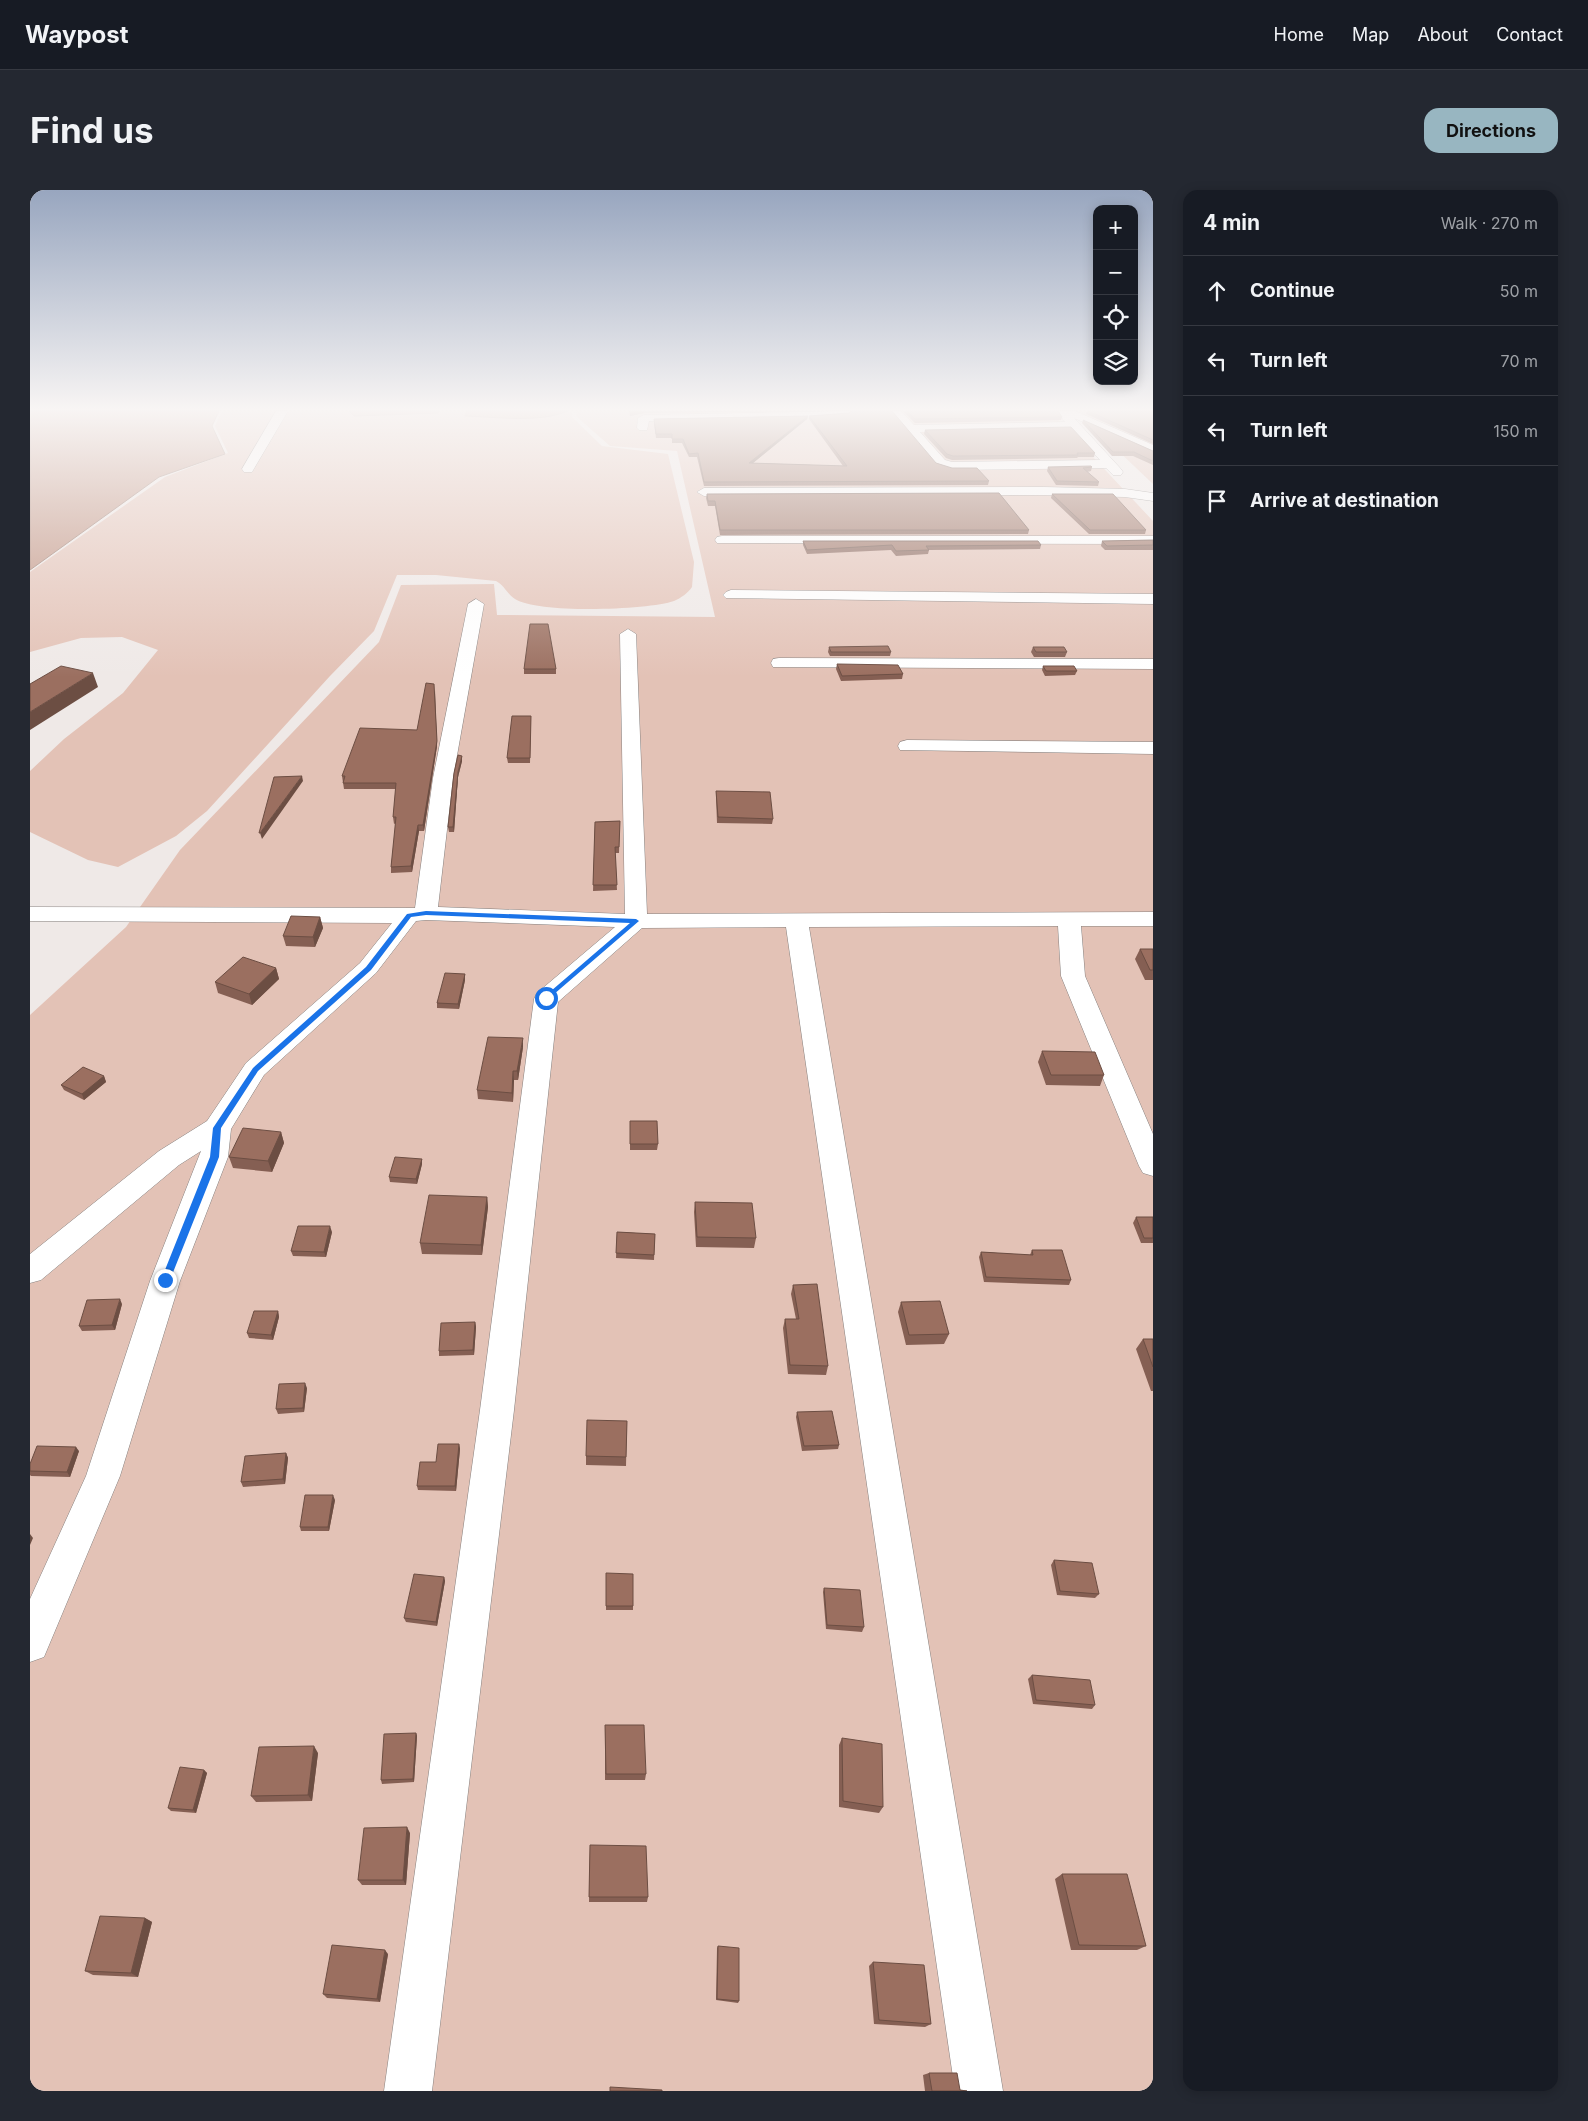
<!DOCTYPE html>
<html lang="en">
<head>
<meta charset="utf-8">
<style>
  :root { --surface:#171b24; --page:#242831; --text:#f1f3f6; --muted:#9ea1a6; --line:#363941; --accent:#98b6c1 }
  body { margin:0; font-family:Inter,sans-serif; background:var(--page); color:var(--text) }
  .controls { position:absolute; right:15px; top:15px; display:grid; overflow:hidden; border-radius:10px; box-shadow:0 2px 12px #0003 }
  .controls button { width:45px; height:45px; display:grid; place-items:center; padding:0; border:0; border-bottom:1px solid var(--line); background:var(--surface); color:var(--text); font:25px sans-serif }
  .stop { position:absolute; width:15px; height:15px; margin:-11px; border:4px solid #1a73e8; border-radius:50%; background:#fff }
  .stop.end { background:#1a73e8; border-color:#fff; box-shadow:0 1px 5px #0008 }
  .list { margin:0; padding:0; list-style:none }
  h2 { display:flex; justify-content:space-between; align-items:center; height:65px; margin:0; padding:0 20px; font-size:21px }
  h2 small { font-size:16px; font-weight:400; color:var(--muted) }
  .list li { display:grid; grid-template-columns:32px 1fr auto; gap:15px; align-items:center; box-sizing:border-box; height:70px; padding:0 20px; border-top:1px solid var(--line) }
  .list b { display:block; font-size:19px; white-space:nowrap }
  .list em { font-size:16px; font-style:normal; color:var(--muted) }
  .icon { flex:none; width:28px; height:28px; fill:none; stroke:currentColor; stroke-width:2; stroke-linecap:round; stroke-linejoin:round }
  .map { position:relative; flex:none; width:1123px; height:1901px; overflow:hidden; border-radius:15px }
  header { display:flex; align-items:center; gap:30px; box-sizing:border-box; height:70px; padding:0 25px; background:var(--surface); border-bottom:1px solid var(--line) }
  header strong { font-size:24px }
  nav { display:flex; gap:28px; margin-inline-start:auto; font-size:18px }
  .intro { display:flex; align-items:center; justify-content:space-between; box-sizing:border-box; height:120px; padding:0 30px }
  h1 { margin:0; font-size:35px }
  .button { padding:12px 22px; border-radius:15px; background:var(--accent); color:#111; font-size:18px; font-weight:700 }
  main { display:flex; gap:30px; padding:0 30px }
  aside { flex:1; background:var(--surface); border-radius:15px; box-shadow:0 2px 12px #0003 }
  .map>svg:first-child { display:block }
  .green { fill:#e3c2b6 }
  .water { fill:#c09281; stroke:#98776a }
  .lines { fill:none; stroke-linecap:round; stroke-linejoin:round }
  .minor-casing { stroke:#86817f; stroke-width:1 }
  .minor { fill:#fff; fill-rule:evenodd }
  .wall { fill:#855f53 }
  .shaded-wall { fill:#6c4e43 }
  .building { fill:#9b6f60; stroke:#6c4e43 }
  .route { fill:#1a73e8 }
</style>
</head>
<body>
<header>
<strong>Waypost</strong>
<nav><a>Home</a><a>Map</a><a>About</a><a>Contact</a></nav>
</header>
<div class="intro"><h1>Find us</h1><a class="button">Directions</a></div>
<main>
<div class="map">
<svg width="1123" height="1901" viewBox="0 0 1123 1901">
  <rect width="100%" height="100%" fill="#efe9e7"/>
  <path class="green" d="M192 221H319L324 226 408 223 409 221H437L436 226H525L542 221V227L572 256 638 264 664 372 662 397C658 403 651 408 644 411 619 420 508 424 485 409 477 404 475 396 466 391L406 385H367L344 441 300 486 177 621 146 646 88 677 58 670 0 642V581L34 549 93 503 128 460 92 447 51 448 0 462V382L135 287 198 263 185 236Z
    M547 221H1020L1123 331V1901H0V825L96 737 150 660 349 452 371 395 464 394 467 425 685 427 647 261 580 256 546 226Z
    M1046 221H1123V294Z"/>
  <path class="water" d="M0 221H189L182 236 195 264 129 287 0 380Z
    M319 221H409L408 223 324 226Z
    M437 221H538C511 233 465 227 435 226Z"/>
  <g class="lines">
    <g class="minor-casing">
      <path id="minor" d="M246 221H258L222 282H214L212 279Z
        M822 221 818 225 803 227 619 231 617 240H609L607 238 608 228 614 225Z
        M859 221H871L884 235 1035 232 1027 221H1045L1123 255V263L1044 228 1091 279 1093 282 1091 285H1083L1076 278 921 280 907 276ZM1041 239 1070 270 922 272 915 270 890 242Z
        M1115 221H1123V224L1117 223Z
        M1014 297 1095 299 1123 303V311L1095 307 1014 305 674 306 667 302 674 298Z
        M692 346H1123V354L687 353 685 350 687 347Z
        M701 400 1123 404V414L696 408 693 405 696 402Z
        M446 409 454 414 423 588 408 717 595 724 590 444 598 439 606 444 617 724 1123 722V736H1051L1055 786 1123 944V986L1113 983 1109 976 1031 786 1028 736 779 737 973 1901H925L756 737 612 738 528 812 484 1220 402 1901H354L450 1220 504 809 507 803 585 737 396 730 386 731 346 783 234 885 201 939 198 967 150 1091 90 1286 14 1467 0 1472V1409L56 1286 120 1091 171 961 149 975 11 1090 0 1093V1064L129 961 177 931 216 873 330 773 362 733 0 731V717L385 718 403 588 438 414Z
        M749 468 1123 469V479L743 477 741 473 743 469Z
        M877 550 1123 552V564L870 560 868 556 870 552Z"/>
    </g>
    <use href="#minor" class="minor"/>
  </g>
  <path class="wall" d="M599 221H772L614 223 600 226Z
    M873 221H972L1032 227 1031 230 885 233Z
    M1057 221H1123V254L1056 224Z
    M819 223 906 273 959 291 958 295 674 296 667 267H659L652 253H642V248H626L624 233V229L778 226 777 229 723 273 813 276 779 229V226Z
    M1053 230 1123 261V275L1103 266H1082L1052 233Z
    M895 240 1065 263 1064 267H1048L1047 268 922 270 916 268 894 244Z
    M1018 277H1062L1061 281 1057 282 1069 292 1068 296 1026 295 1017 281Z
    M677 304 999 340 998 344 690 345 685 316H678L676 308Z
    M1022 304 1116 340 1115 344H1059L1021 308Z
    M1123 350V360H1075L1071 356 1072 351Z
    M773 351 1011 355 1010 359 899 360 898 364 866 366 861 360 777 364 773 355Z
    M799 457 861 462 860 466H800L798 462Z
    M1003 457 1037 462 1035 467H1004L1001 462Z
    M807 474 873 484 872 489 811 491 806 479Z
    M1013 476 1047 481 1045 485 1015 486 1012 480Z
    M494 479H526V484H494Z
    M501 526 500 573H478L477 568Z
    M407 556 394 641H389L382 682 361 683V677L366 633 364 634 363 627 366 599H314L312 586Z
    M432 566V571L428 587 424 642H419L418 637Z
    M686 601 743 629 742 634 687 633 686 606Z
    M590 631 589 663H585L587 700 563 701 565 632Z
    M290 727 293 738 285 757 256 756 253 746Z
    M1110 759H1123V790H1115L1105 769Z
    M246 778 249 789 222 815 188 803 185 792Z
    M435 784V790L429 819 407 818V813Z
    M493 857 488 890H484L483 912 448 909 447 900Z
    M1012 861 1074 885 1070 896 1016 895 1008 872Z
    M74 886 76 892 54 910 34 900 31 895Z
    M600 936 628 954 627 960H600Z
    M251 942 254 953 242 982 203 978 199 967Z
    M392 969V974L387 994 360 992 359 987Z
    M457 1007 458 1017 452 1065 392 1064 390 1053Z
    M665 1012 726 1048 724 1058 666 1057 664 1022Z
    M1106 1027H1123V1053H1111L1103 1033Z
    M302 1042 296 1067 263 1066 261 1061Z
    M587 1042 625 1044 624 1070 586 1068Z
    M1002 1060 1041 1090 1039 1095 954 1092 949 1067 951 1062 1000 1065Z
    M763 1095 798 1176 796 1185 758 1184 753 1138 755 1129H766L761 1104Z
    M871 1112 919 1144 914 1154 876 1155 868 1122Z
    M92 1114 85 1140 52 1141 49 1136Z
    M248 1121 249 1127 243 1150 219 1148 217 1143Z
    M445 1132 446 1137 444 1165 409 1166V1161Z
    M1113 1149H1123V1201H1121L1106 1159Z
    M277 1198 274 1222 248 1224 246 1219Z
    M767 1222 809 1255 808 1259 772 1261 766 1227Z
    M597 1231 596 1276 556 1275V1266Z
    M429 1254 430 1259 426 1301 388 1300 387 1296Z
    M49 1261 40 1287 1 1286 0 1285V1274Z
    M256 1263 258 1268 255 1294 213 1297 211 1292Z
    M305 1310 299 1341H271L270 1337Z
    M1024 1370 1069 1404 1065 1408 1027 1405 1021 1375Z
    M576 1383 603 1416V1420H576Z
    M414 1387 415 1391 407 1436 376 1432 374 1428Z
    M794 1398 834 1437 832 1442 796 1439 793 1402Z
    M1002 1485 1065 1515 1062 1519 1003 1514 998 1489Z
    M575 1535 616 1584 615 1590H575Z
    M386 1543 387 1546 384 1592 352 1594 351 1590Z
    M812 1548 853 1617 849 1623 809 1617V1555Z
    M288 1563 282 1611 226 1612 221 1606Z
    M174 1580 177 1583 166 1623 141 1621 138 1618Z
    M380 1643 376 1695H332L328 1690Z
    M560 1655 618 1707 617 1712H559Z
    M1032 1684 1116 1756 1107 1760H1041L1025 1689Z
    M115 1728 122 1732 108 1787 63 1785 55 1781Z
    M688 1756 709 1811 708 1813 686 1810 687 1758Z
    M358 1764 350 1812 297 1808 293 1804Z
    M843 1772 901 1834 895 1837 844 1834 839 1776Z
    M899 1883 930 1900 937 1901H895L893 1885Z"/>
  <path class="shaded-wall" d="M609 221H614V223L600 226V222Z
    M778 226 777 229 718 277 719 273Z
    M63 483 68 497 0 540V522Z
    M405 500 407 556 394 641 393 635Z
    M432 566V571L428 587 424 642 423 637 428 582Z
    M272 586 273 591 232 649 230 643Z
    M388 635 389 641 382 682 381 676Z
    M290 727 293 738 285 757 283 747Z
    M246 778 249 789 222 815 219 804Z
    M435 784V790L429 819 428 814Z
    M493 848V857L488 890 487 881Z
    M483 881 484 890 483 912 482 903Z
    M74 886 76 892 54 910 52 904Z
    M251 942 254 953 242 982 238 971Z
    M392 969V974L387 994 386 989Z
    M457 1007 458 1017 452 1065 451 1055Z
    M300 1036 302 1042 296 1067 294 1062Z
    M90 1109 92 1114 85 1140 82 1135Z
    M248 1121 249 1127 243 1150 241 1145Z
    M445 1132 446 1137 444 1165 443 1160Z
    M275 1193 277 1198 274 1222 273 1218Z
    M429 1254 430 1259 426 1301 425 1296Z
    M46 1257 49 1261 40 1287 37 1282Z
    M256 1263 258 1268 255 1294 253 1289Z
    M303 1305 305 1310 299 1341 298 1337Z
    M0 1344 3 1348 0 1355Z
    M414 1387 415 1391 407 1436 406 1432Z
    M386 1543 387 1546 384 1592 383 1589Z
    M284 1556 288 1563 282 1611 278 1605Z
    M174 1580 177 1583 166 1623 163 1620Z
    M377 1637 380 1643 376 1695 373 1690Z
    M115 1728 122 1732 108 1787 101 1783Z
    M355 1760 358 1764 350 1812 347 1809Z"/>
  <path class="building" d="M600 221H609L600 222Z
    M821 221H862L906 273 922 278H947L959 291 674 292 668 263 659 264 653 249H642V244H626L624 229 778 226 719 273 817 276 779 226 819 223Z
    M877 221H1028L1032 227 885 229Z
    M1058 221H1123V250Z
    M1053 230 1123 261V271L1104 262H1083Z
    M1041 237 1065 263H1047L1048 265 923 266 917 264 895 240Z
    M1061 276 1062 277 1053 278 1069 292 1027 291 1018 277Z
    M969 303 999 340H690L685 311H678L677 304Z
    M1022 304H1083L1116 340H1060Z
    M1123 350V355L1077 356 1072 351Z
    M773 351H1008L1011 355 896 356 899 360 866 361 862 355 777 360Z
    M500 434H518L526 479H494Z
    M858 456 861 462H801L799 457Z
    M1003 457H1034L1037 462H1006Z
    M807 474 868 475 873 484 812 486Z
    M31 476 63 483 0 522V494Z
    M1013 476H1044L1047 481H1016Z
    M396 493 404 494 407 551 393 635H388L381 676 361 677 366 627H363L366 593H313L315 586H312L330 538 387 540Z
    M482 526H501L500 568H477Z
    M428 565 432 566 428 582 423 637H418L424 583Z
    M272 586 230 643H229L244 587Z
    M686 601 740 602 743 629 688 627Z
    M590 631 589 657H585L587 695H563L565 632Z
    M261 726 290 727 283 747 253 746Z
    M1110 759H1123V780H1120Z
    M213 767 246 778 219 804 185 792Z
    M415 783 435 784 428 814 407 813Z
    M458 847 493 848 487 881H483L482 903 447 900Z
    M1012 861 1065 862 1074 885H1021Z
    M53 877 74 886 52 904 31 895Z
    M600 931H627L628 954H600Z
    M213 938 251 942 238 971 199 967Z
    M365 967 392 969 386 989 359 987Z
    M399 1005 457 1007 451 1055 390 1053Z
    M665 1012 722 1013 726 1048 667 1047Z
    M1106 1027H1123V1048H1114Z
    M268 1036H300L294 1062 261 1061Z
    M587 1042 625 1044 624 1065 586 1063Z
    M1002 1060H1032L1041 1090 956 1087 951 1062 1003 1065Z
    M787 1094 798 1176 760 1175 755 1129H769L763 1095Z
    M90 1109 82 1135 49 1136 57 1110Z
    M910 1111 919 1144 879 1145 871 1112Z
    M224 1121H248L241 1145 217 1143Z
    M445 1132 443 1160 409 1161 411 1133Z
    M1113 1149H1123V1177Z
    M275 1193 273 1218 246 1219 249 1194Z
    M802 1221 809 1255 774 1256 767 1222Z
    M557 1230 597 1231 596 1267 556 1266Z
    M408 1254H429L425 1296H387L390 1272H406Z
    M7 1256 46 1257 37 1282 0 1281V1274Z
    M256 1263 253 1289 211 1292 215 1266Z
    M275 1305H303L298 1337H270Z
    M1024 1370 1062 1373 1069 1404 1030 1401Z
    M576 1383 603 1384V1416H576Z
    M384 1384 414 1387 406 1432 374 1428Z
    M794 1398 830 1400 834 1437 797 1435Z
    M1002 1485 1060 1490 1065 1515 1006 1510Z
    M575 1535H614L616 1584H576Z
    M386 1543 383 1589 351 1590 354 1544Z
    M812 1548 852 1554 853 1617 813 1611Z
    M284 1556 278 1605 221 1606 229 1557Z
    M150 1577 174 1580 163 1620 138 1618Z
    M377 1637 373 1690H328L334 1638Z
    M560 1655 616 1656 618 1707H559Z
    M1032 1684H1097L1116 1756 1049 1755Z
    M70 1726 115 1728 101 1783 55 1781Z
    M302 1755 355 1760 347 1809 293 1804Z
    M688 1756 709 1758V1811L687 1809Z
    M843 1772 894 1775 901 1834 849 1830Z
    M899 1883H927L930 1900 937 1901H902Z
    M580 1897 632 1900V1901H580Z"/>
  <linearGradient id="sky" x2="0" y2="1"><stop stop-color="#98a6bf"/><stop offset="0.45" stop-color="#f8f5f4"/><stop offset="1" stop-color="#f8f5f4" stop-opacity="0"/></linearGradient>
  <rect width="1123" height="487" fill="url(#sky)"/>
  <path class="route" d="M396 721 606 729 609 731 516 811 513 808 514 807 600 733 396 725 381 727 341 780 228 881 191 938 189 967 140 1090 135 1094 132 1093 131 1090 180 967 183 938 223 878 336 777 377 724Z"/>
</svg>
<div class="controls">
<button>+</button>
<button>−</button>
<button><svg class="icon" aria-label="locate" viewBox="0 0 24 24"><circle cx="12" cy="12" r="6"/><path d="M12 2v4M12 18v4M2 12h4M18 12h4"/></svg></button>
<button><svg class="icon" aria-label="layers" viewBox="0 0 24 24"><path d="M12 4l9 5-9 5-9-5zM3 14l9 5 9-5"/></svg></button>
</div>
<div class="stop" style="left:516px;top:808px"></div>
<div class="stop end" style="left:135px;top:1090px"></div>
</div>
<aside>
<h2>4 min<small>Walk · 270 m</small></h2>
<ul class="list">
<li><svg class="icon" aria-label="ahead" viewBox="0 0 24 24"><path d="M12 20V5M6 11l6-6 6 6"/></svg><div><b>Continue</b></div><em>50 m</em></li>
<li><svg class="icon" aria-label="left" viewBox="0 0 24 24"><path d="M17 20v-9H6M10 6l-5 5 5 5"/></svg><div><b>Turn left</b></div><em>70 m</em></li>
<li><svg class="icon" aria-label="left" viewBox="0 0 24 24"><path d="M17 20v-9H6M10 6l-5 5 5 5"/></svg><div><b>Turn left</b></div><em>150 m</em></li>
<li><svg class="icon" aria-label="arrive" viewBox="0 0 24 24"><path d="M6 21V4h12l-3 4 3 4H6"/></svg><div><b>Arrive at destination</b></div></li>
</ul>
</aside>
</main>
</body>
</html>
